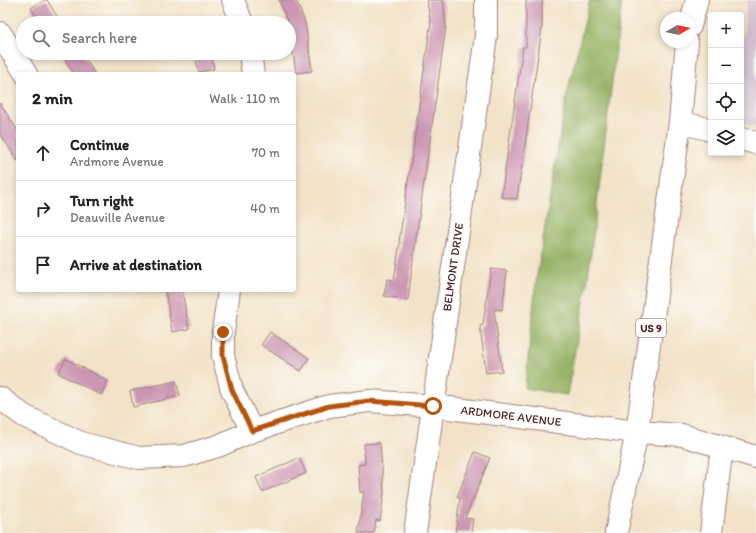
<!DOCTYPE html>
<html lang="en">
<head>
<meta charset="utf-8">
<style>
  :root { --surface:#fff; --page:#f2f2f2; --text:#202124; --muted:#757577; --line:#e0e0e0 }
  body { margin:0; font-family:Itim,sans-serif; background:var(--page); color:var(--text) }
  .controls { position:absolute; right:12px; top:12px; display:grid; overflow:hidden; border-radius:4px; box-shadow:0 2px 6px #0003 }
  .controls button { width:36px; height:36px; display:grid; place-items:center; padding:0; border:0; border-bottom:1px solid var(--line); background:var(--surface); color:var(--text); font:20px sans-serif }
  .compass { position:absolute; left:660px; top:12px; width:36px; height:36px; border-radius:50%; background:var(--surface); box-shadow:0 2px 6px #0003; rotate:81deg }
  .stop { position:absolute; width:12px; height:12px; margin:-9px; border:3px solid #b45309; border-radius:50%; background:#fff }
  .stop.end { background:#b45309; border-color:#fff; box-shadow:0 1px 4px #0008 }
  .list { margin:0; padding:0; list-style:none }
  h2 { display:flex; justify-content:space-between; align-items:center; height:52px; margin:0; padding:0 16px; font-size:17px }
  h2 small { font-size:13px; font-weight:400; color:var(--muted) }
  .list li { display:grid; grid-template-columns:26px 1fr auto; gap:12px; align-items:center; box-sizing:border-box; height:56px; padding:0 16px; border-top:1px solid var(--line) }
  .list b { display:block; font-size:15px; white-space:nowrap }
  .list p { margin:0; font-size:13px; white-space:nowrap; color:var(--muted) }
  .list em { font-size:13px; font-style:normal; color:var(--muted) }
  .icon { flex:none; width:22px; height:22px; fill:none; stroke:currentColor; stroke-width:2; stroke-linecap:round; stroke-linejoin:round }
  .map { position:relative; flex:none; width:756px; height:533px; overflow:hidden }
  .search { position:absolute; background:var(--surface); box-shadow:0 2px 6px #0003; left:16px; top:16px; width:280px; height:44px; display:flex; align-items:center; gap:10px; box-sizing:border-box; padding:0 14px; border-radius:22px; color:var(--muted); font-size:15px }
  .panel { position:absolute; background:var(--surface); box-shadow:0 2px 6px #0003; left:16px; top:72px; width:280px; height:220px; border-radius:4px }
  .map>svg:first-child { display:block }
  .industrial { fill:#d0bdce }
  .forest { fill:#97b467; stroke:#706a49 }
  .building { fill:#cb95b3 }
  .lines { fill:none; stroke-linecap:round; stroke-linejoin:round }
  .minor-casing { stroke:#9e817a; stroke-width:24 }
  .highway-casing { stroke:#9e817a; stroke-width:24 }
  .minor { stroke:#fff; stroke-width:22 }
  .highway { stroke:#fff; stroke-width:22 }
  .route { stroke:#b45309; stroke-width:5 }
  .labels { text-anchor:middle; stroke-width:3; stroke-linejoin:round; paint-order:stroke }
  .shield { fill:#fdfcf7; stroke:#806168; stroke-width:1 }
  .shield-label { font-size:11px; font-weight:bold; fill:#4a1f2b }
  .street-label { font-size:12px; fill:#4a1f2b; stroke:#fdfcf7 }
</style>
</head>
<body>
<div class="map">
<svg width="756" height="533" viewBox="0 0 756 533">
  <rect width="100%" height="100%" fill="#fdfcf7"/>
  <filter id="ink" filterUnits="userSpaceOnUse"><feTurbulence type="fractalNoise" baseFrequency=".025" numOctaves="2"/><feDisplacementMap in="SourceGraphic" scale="8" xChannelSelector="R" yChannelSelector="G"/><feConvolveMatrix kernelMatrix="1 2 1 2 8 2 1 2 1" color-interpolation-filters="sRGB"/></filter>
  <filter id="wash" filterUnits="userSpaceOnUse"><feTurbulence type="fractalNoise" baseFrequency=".012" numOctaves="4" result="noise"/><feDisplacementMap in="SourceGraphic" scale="16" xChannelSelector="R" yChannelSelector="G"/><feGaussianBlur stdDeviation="0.9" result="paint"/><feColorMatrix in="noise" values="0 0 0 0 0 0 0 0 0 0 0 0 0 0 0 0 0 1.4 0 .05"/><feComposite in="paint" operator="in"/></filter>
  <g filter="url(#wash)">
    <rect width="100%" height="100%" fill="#f2e3c8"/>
    <path class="industrial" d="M747 0H756V126L741 123V59Z"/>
    <path class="forest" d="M590 0H622L587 285 567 395 525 388 536 282 566 98Z"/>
    <g id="blocks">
      <path class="building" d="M45 0H47L61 23H40L31 8Z
        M279 0H296L305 22 312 71 296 73 289 23H288Z
        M427 0H443L446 26 413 260 408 300 384 296 387 279 394 280 400 242H399L415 135 431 21H430Z
        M526 0H542V28L517 199 501 197 523 47H526Z
        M61 53H82L95 74H74Z
        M194 53H211L214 69 199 72Z
        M0 103 18 131V161L0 134Z
        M491 269 507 271 502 310 494 309 502 371 486 373 480 326 483 325Z
        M165 290H182L189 329 172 332Z
        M270 332 309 358 301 371 261 345Z
        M66 359 108 381 101 395 58 373Z
        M176 381 180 396 133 407 130 391Z
        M380 443 384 493 380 521 376 520 374 533H358L364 492H360L358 465 365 464 364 444Z
        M475 452 490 458 465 518 473 519 471 533H455L460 498 457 497Z
        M299 458 306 473 262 492 256 477Z"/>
    </g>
  </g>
  <g filter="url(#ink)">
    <use href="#blocks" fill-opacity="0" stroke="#9e817a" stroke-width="1"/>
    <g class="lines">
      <g class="minor-casing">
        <path id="minor" d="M233 0 242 23
          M0 33 26 74
          M250 53 253 74
          M680 122 711 130
          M741 139 756 143
          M229 290 223 332V356L232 390 252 431
          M0 398 24 416 81 443 139 458 184 456 218 446 252 431 329 406 369 401 433 406 637 432 682 435 756 457
          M415 533 486 36V0
          M711 533 722 447"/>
      </g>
      <g class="highway-casing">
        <path id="highway" d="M690 26 697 0
          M616 533 637 432 680 122 687 42"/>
      </g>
      <use href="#minor" class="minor"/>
      <use href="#highway" class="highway"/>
    </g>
  </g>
  <g class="lines" filter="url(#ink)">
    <path class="route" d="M223 332V356L232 390 252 431 329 406 369 401 433 406"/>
  </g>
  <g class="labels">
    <rect class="shield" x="636" y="319" width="30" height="18" rx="3"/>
    <g class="shield-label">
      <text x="651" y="332">US 9</text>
    </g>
    <g class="street-label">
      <text transform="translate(453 267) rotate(-82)" y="4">BELMONT DRIVE</text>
      <text transform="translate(511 416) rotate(7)" y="4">ARDMORE AVENUE</text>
    </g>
  </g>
</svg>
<div class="controls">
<button>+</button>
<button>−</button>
<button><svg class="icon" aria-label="locate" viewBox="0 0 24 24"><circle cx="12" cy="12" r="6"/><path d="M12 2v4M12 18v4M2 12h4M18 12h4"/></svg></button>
<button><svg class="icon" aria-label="layers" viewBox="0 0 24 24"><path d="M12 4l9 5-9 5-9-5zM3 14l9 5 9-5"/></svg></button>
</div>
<svg class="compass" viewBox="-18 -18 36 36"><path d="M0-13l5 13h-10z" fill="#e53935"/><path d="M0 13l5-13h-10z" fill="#757577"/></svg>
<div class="stop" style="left:433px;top:406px"></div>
<div class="stop end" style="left:223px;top:332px"></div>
<div class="search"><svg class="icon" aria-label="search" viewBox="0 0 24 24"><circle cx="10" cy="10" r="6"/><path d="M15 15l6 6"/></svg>Search here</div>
<section class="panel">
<h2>2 min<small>Walk · 110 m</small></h2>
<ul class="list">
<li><svg class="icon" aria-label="ahead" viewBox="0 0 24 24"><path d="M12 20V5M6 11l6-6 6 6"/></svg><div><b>Continue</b><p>Ardmore Avenue</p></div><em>70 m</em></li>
<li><svg class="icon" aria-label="right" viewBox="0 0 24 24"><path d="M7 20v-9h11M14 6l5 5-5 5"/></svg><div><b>Turn right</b><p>Deauville Avenue</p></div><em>40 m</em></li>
<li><svg class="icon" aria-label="arrive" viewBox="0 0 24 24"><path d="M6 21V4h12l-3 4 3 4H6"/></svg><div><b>Arrive at destination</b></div></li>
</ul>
</section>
</div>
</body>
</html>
